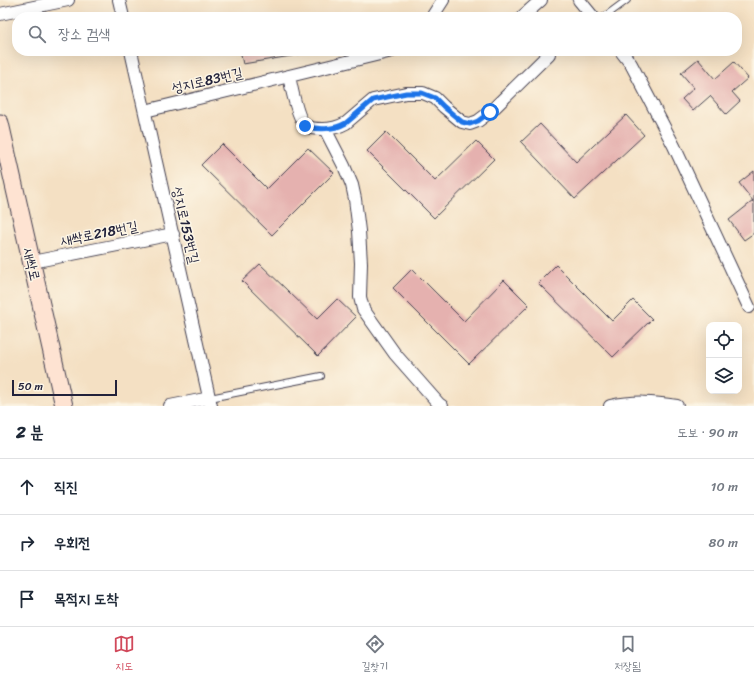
<!DOCTYPE html>
<html lang="ko">
<head>
<meta charset="utf-8">
<style>
  :root { --surface:#fff; --page:#f2f2f3; --text:#1f2937; --muted:#747a83; --line:#e0e1e3; --accent:#d1495b }
  body { margin:0; font-family:Sriracha,"Poor Story",sans-serif; background:var(--page); color:var(--text) }
  .controls { position:absolute; right:12px; bottom:12px; display:grid; overflow:hidden; border-radius:8px; box-shadow:0 4px 16px #0002 }
  .controls button { width:36px; height:36px; display:grid; place-items:center; padding:0; border:0; border-bottom:1px solid var(--line); background:var(--surface); color:var(--text); font:20px sans-serif }
  .scale { position:absolute; left:12px; bottom:10px; width:105px; box-sizing:border-box; padding-left:4px; border:2px solid #22223b; border-top:0; font-size:11px; line-height:14px; white-space:nowrap; color:#22223b; -webkit-text-stroke:3px #fcf5e5; paint-order:stroke }
  .stop { position:absolute; width:12px; height:12px; margin:-9px; border:3px solid #1a73e8; border-radius:50%; background:#fff }
  .stop.end { background:#1a73e8; border-color:#fff; box-shadow:0 1px 4px #0008 }
  .list { margin:0; padding:0; list-style:none }
  h2 { display:flex; justify-content:space-between; align-items:center; height:52px; margin:0; padding:0 16px; font-size:17px }
  h2 small { font-size:13px; font-weight:400; color:var(--muted) }
  .list li { display:grid; grid-template-columns:26px 1fr auto; gap:12px; align-items:center; box-sizing:border-box; height:56px; padding:0 16px; border-top:1px solid var(--line) }
  .list b { display:block; font-size:15px; white-space:nowrap }
  .list em { font-size:13px; font-style:normal; color:var(--muted) }
  .icon { flex:none; width:22px; height:22px; fill:none; stroke:currentColor; stroke-width:2; stroke-linecap:round; stroke-linejoin:round }
  .map { position:relative; flex:none; width:754px; height:406px; overflow:hidden }
  .search { position:absolute; background:var(--surface); box-shadow:0 4px 16px #0002; left:12px; right:12px; top:12px; height:44px; display:flex; align-items:center; gap:10px; box-sizing:border-box; padding:0 14px; border-radius:16px; color:var(--muted); font-size:15px }
  .sheet { height:220px; background:var(--surface) }
  nav { display:flex; justify-content:space-around; align-items:center; box-sizing:border-box; height:56px; border-top:1px solid var(--line); background:var(--surface); font-size:11px; color:var(--muted) }
  nav a { display:grid; justify-items:center; gap:2px }
  nav .on { color:var(--accent) }
  .map>svg:first-child { display:block }
  .building { fill:#e5b1af }
  .lines { fill:none; stroke-linecap:round; stroke-linejoin:round }
  .lane-casing { stroke:#423e4f; stroke-width:8 }
  .street-casing { stroke:#423e4f; stroke-width:14 }
  .secondary-casing { stroke:#423e4f; stroke-width:19 }
  .lane { stroke:#fff; stroke-width:6 }
  .street { stroke:#fff; stroke-width:12 }
  .secondary { stroke:#fee3d2; stroke-width:17 }
  .route { stroke:#1a73e8; stroke-width:5 }
  .labels { text-anchor:middle; stroke-width:3; stroke-linejoin:round; paint-order:stroke }
  .street-label { font-size:14px; fill:#22223b; stroke:#fcf5e5 }
</style>
</head>
<body>
<div class="map">
<svg width="754" height="406" viewBox="0 0 754 406">
  <rect width="100%" height="100%" fill="#fcf5e5"/>
  <filter id="ink" filterUnits="userSpaceOnUse"><feTurbulence type="fractalNoise" baseFrequency=".025" numOctaves="2"/><feDisplacementMap in="SourceGraphic" scale="8" xChannelSelector="R" yChannelSelector="G"/><feConvolveMatrix kernelMatrix="1 2 1 2 8 2 1 2 1" color-interpolation-filters="sRGB"/></filter>
  <filter id="wash" filterUnits="userSpaceOnUse"><feTurbulence type="fractalNoise" baseFrequency=".012" numOctaves="4" result="noise"/><feDisplacementMap in="SourceGraphic" scale="16" xChannelSelector="R" yChannelSelector="G"/><feGaussianBlur stdDeviation="0.9" result="paint"/><feColorMatrix in="noise" values="0 0 0 0 0 0 0 0 0 0 0 0 0 0 0 0 0 1.4 0 .05"/><feComposite in="paint" operator="in"/></filter>
  <g filter="url(#wash)">
    <rect width="100%" height="100%" fill="#f4e0c3"/>
    <g id="blocks">
      <path class="building" d="M240 51H315V52L243 64Z
        M698 59 715 79 734 62 748 78 732 92 740 101 726 114 710 96 693 111 682 99 694 88 681 73Z
        M626 115 644 135 575 199 521 142 540 124 576 162Z
        M386 132 435 181 476 141 494 159 434 218 367 151Z
        M222 144 267 189 308 148 334 173 272 235 201 165Z
        M754 171V233L744 240 729 220 753 201 739 183Z
        M260 264 317 319 337 299 356 317 318 356 242 281Z
        M556 265 612 321 633 300 652 319 613 357 538 283Z
        M412 269 464 321 504 280 529 305 469 364 393 288Z"/>
    </g>
  </g>
  <g filter="url(#ink)">
    <use href="#blocks" fill-opacity="0" stroke="#423e4f" stroke-width="1"/>
    <g class="lines">
      <g class="lane-casing">
        <path id="lane" d="M604 17 627 0
          M210 398 321 376"/>
      </g>
      <g class="street-casing">
        <path id="street" d="M119 0 123 17
          M579 0 593 17
          M0 14 68 0
          M432 17 443 0
          M522 17 541 0
          M131 51 211 406
          M621 51 631 64 674 146 749 307
          M289 76C291 86 298 121 306 126 311 129 317 129 322 129 330 129 339 127 346 123L373 100 406 93H423L435 98 444 107 462 122 470 124 478 121 490 112 549 54
          M145 111 392 51
          M325 129 344 166 352 185 355 199 359 231 361 263 360 297 363 309 395 354 439 404 442 406
          M32 262 173 234
          M170 406 210 398
          M610 406C634 401 653 402 677 406"/>
      </g>
      <g class="secondary-casing">
        <path id="secondary" d="M0 123 64 406"/>
      </g>
      <use href="#lane" class="lane"/>
      <use href="#street" class="street"/>
      <use href="#secondary" class="secondary"/>
    </g>
  </g>
  <g class="lines" filter="url(#ink)">
    <path class="route" d="M305 126C318 130 334 130 346 123L373 100 406 93H422L435 98 444 107 462 122 470 124 478 121 490 112"/>
  </g>
  <g class="labels">
    <g class="street-label">
      <text transform="translate(207 80) rotate(-13)" y="5">성지로83번길</text>
      <text transform="translate(186 225) rotate(77)" y="5">성지로153번길</text>
      <text transform="translate(99 233) rotate(-11)" y="5">새싹로218번길</text>
      <text transform="translate(32 264) rotate(77)" y="5">새싹로</text>
    </g>
  </g>
</svg>
<div class="controls">
<button><svg class="icon" aria-label="locate" viewBox="0 0 24 24"><circle cx="12" cy="12" r="6"/><path d="M12 2v4M12 18v4M2 12h4M18 12h4"/></svg></button>
<button><svg class="icon" aria-label="layers" viewBox="0 0 24 24"><path d="M12 4l9 5-9 5-9-5zM3 14l9 5 9-5"/></svg></button>
</div>
<div class="scale">50 m</div>
<div class="stop" style="left:490px;top:112px"></div>
<div class="stop end" style="left:305px;top:126px"></div>
<div class="search"><svg class="icon" aria-label="search" viewBox="0 0 24 24"><circle cx="10" cy="10" r="6"/><path d="M15 15l6 6"/></svg>장소 검색</div>
</div>
<section class="sheet">
<h2>2 분<small>도보 · 90 m</small></h2>
<ul class="list">
<li><svg class="icon" aria-label="ahead" viewBox="0 0 24 24"><path d="M12 20V5M6 11l6-6 6 6"/></svg><div><b>직진</b></div><em>10 m</em></li>
<li><svg class="icon" aria-label="right" viewBox="0 0 24 24"><path d="M7 20v-9h11M14 6l5 5-5 5"/></svg><div><b>우회전</b></div><em>80 m</em></li>
<li><svg class="icon" aria-label="arrive" viewBox="0 0 24 24"><path d="M6 21V4h12l-3 4 3 4H6"/></svg><div><b>목적지 도착</b></div></li>
</ul>
</section>
<nav>
<a class="on"><svg class="icon" aria-label="map" viewBox="0 0 24 24"><path d="M3 6l6-2 6 2 6-2v14l-6 2-6-2-6 2zM9 4v14M15 6v14"/></svg>지도</a>
<a><svg class="icon" aria-label="directions" viewBox="0 0 24 24"><path d="M12 3l9 9-9 9-9-9zM9 14v-3h6M13 9l2 2-2 2"/></svg>길찾기</a>
<a><svg class="icon" aria-label="saved" viewBox="0 0 24 24"><path d="M7 4h10v16l-5-4-5 4z"/></svg>저장됨</a>
</nav>
</body>
</html>
